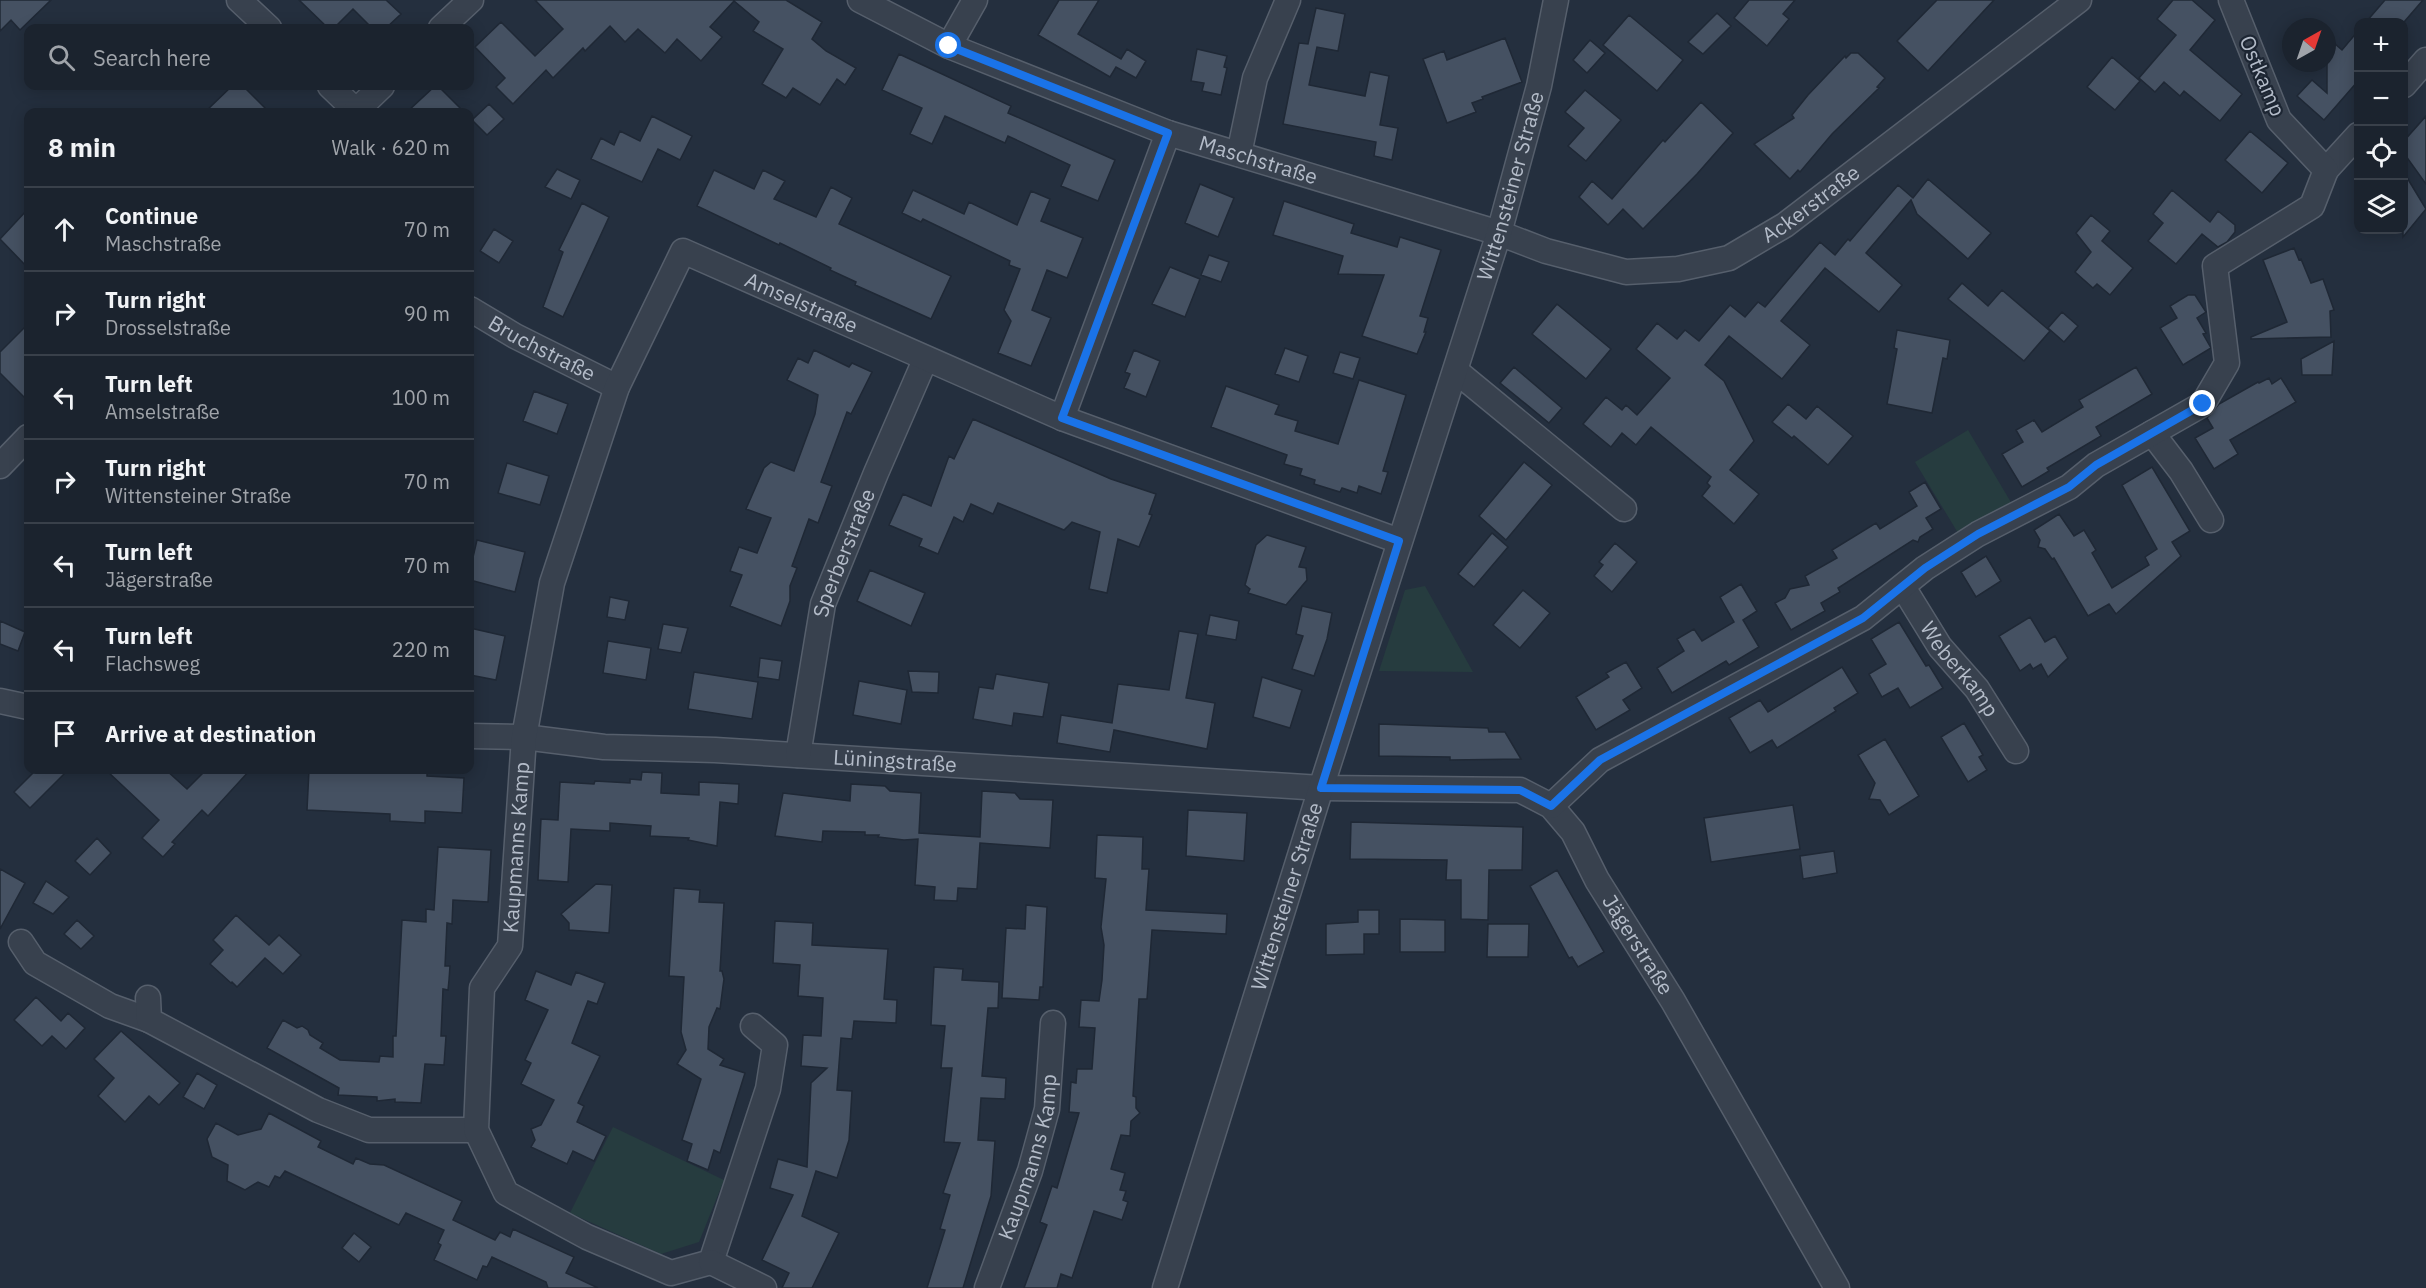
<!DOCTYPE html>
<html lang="en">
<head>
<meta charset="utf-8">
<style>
  :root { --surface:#1b232e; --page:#242b36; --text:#f1f3f6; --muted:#a0a4aa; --line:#39404a }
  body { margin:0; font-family:"IBM Plex Sans",sans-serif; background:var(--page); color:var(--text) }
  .controls { position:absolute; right:18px; top:18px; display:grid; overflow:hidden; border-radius:12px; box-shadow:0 3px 15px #0003 }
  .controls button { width:54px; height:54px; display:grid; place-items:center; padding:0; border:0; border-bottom:2px solid var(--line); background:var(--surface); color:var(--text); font:30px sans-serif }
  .compass { position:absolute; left:2282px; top:18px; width:54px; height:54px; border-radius:50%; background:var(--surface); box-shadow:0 3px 15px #0003; rotate:40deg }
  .stop { position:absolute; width:18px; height:18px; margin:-14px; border:4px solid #1a73e8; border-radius:50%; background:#fff }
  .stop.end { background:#1a73e8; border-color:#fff; box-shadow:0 2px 6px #0008 }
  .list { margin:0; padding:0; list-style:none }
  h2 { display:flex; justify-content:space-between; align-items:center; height:78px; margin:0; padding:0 24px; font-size:26px }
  h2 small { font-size:20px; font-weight:400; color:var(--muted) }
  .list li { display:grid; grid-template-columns:39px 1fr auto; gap:18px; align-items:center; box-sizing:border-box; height:84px; padding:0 24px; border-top:2px solid var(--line) }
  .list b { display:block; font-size:22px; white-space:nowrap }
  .list p { margin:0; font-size:20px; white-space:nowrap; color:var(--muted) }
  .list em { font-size:20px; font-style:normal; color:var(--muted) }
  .icon { flex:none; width:33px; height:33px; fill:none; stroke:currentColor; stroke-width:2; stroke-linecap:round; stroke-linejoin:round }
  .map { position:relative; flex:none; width:2426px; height:1288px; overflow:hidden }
  .search { position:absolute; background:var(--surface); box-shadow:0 3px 15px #0003; left:24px; top:24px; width:450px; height:66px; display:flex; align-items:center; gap:15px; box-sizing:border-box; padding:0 21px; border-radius:12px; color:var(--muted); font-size:22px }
  .panel { position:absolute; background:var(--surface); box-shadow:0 3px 15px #0003; left:24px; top:108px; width:450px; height:666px; border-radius:12px }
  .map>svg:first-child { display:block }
  .green { fill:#263c3f }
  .building { fill:#455162; stroke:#1f2835; stroke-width:1.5 }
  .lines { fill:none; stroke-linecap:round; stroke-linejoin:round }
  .minor-casing { stroke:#565f6c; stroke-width:27 }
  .minor { stroke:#38414e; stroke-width:24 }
  .route { stroke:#1a73e8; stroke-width:8 }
  .labels { text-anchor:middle; stroke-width:4.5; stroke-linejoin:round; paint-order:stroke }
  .street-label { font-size:21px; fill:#b4bcc9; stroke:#1d2633 }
</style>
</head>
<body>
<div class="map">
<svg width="2426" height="1288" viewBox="0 0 2426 1288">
  <rect width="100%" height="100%" fill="#242f3e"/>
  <path class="green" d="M1968 430 2012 504 1958 533 1915 462Z
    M1425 586 1473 672 1379 671 1405 590Z
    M613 1127 724 1180 699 1242 661 1254 570 1213Z"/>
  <path class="building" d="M0 0H51L20 30 11 20 0 31Z
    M299 0H386L401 14 386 28H372L353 9 334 28H328Z
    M535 0H786L822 22 812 39 826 51 856 68 845 85 837 79 820 105 793 88 786 98 762 84 783 49 753 31 759 22 734 1 710 27 722 37 701 61 677 39 665 53 638 29 625 42 610 26 585 51 583 48 553 78 546 70 513 104 496 87 505 78 475 47 501 22 535 56 563 29Z
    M1059 0H1099L1078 34 1121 59 1127 49 1146 61 1136 78 1116 67 1110 77 1038 35Z
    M1749 0H1795L1783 14 1789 19 1767 46 1734 18Z
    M1937 0H1994L1928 71 1897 41Z
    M2173 0H2192L2215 20 2190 50 2242 94 2220 121 2184 91 2180 96 2164 82 2155 92 2139 78 2176 35 2157 19Z
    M2385 0H2423L2404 22H2366Z
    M1316 8 1345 14 1338 51 1317 47 1309 85 1365 96 1370 72 1389 76 1380 125 1398 128 1392 160 1374 156 1376 142 1283 124 1299 43 1308 44Z
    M1717 13 1731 26 1703 54 1688 42Z
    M1629 15 1683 60 1657 91 1603 45Z
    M2358 31V81L2324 120 2297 96 2312 80 2327 93V37L2342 50Z
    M1505 38 1522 82 1482 97 1483 99 1472 103 1476 112 1447 123 1423 59 1444 51 1447 60Z
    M1590 40 1605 53 1587 73 1573 60Z
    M1197 49 1227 56 1224 67 1227 68 1221 95 1202 91 1204 83 1191 81Z
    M1851 53H1858L1885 78 1877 87 1879 88 1832 134 1800 172 1798 170 1790 179 1754 144 1794 118 1792 115 1808 95 1845 56 1846 58Z
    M899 54 1011 106 1008 113 1115 160 1098 201 1061 186 1070 165 1008 136 1005 143 945 116 932 144 910 134 922 108 882 90Z
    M2112 57 2140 81 2115 110 2087 87Z
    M232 86H243L269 112H205Z
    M435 86H438L464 112H407Z
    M1585 90 1621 120 1586 161 1568 146 1584 128 1565 112Z
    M1701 102 1733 133 1697 174 1643 229 1623 209 1608 225 1579 197 1592 181 1612 199 1663 140 1665 142Z
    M489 104 504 119 487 135 472 120Z
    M652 116 692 136 680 160 658 149 642 182 591 159 601 138 614 145 620 131 640 141Z
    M2426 116V184L2403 152V142Z
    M2250 131 2288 163 2262 193 2225 160Z
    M557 169 580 180 571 199 545 187Z
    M714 170 754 189 763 170 785 181 774 199 816 217 831 187 852 198 839 224 951 276 931 319 855 285 856 282 830 270 831 268 780 243 779 245 697 206Z
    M2403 171 2426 209 2403 237Z
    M1928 179 1991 233 1968 259 1917 214 1911 200 1866 253 1902 285 1879 312 1825 268 1781 321 1810 345 1782 379 1729 336 1705 365 1724 381 1754 441 1730 470 1759 494 1734 524 1702 496 1710 486 1707 483 1711 477 1651 427 1636 445 1622 433 1611 447 1583 424 1606 397 1622 410 1626 405 1637 415 1670 378 1636 349 1657 323 1677 339 1685 330 1699 341 1730 305 1745 317 1758 302 1765 307 1820 242 1835 255 1848 239 1850 241 1898 185 1913 198Z
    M1200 184 1234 198 1218 237 1185 223Z
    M913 190 964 214 969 202 1017 225 1031 191 1050 199 1041 221 1083 238 1067 278 1047 270 1032 310 1051 318 1031 366 998 353 1011 321 1004 310 1020 269 1009 265 1010 261 923 219 921 222 902 213Z
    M2172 190 2210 222 2218 211 2235 225V232L2227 242 2218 247 2202 234 2176 264 2148 241 2163 223 2153 214Z
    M1284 201 1354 224 1351 233 1397 247 1400 237 1441 250 1420 316 1428 318 1424 332H1426L1417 354 1362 336 1384 275 1338 274 1343 256 1273 235Z
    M582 203 609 217 563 317 543 307 563 252 559 250Z
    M28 209V268L0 239Z
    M2091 215 2110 231 2102 241 2133 268 2110 295 2097 284 2093 288 2075 272 2091 252 2076 233Z
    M494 229 513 241 499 263 480 251Z
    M2294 248 2299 260 2301 259 2311 283 2323 279 2334 310 2330 311 2331 337 2251 339V337L2287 322 2263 260Z
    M1209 255 1229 262 1221 282 1201 275Z
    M1170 267 1200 279 1185 317 1152 304Z
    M1962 283 1988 306 2002 290 2050 331 2024 361 1948 299Z
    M2188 295H2195L2206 312 2197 318 2206 333 2203 334 2211 348 2183 365 2160 328 2177 318 2170 306Z
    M1557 304 1611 349 1586 379 1532 334Z
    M2062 312 2078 326 2064 342 2048 328Z
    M28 324V401L0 373V352Z
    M1897 330 1950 340 1947 359 1943 358 1932 413 1887 404 1897 349 1894 348Z
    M2334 341 2332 375H2302L2301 359Z
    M1285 348 1308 356 1299 382 1275 374Z
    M814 350 849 367 852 363 872 372 851 414 847 412 821 482 832 486 818 523 809 519 792 566 797 568 790 586V601L781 626 730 606 742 575 730 571 739 547 757 553 771 518 746 509 764 468 771 462 794 471 815 414 818 395 787 380 798 358 808 363Z
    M1134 350 1160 361 1146 397 1124 388 1130 374 1125 372Z
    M1340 352 1360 358 1353 379 1333 373Z
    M1514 367 1562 408 1549 423 1500 383Z
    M2136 367 2152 394 2096 427 2101 436 2047 468 2049 471 2022 487 2002 454 2023 442 2016 430 2034 420 2042 432 2083 407 2079 400Z
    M2269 378 2272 384 2281 378 2296 402 2230 440 2238 454 2214 469 2195 438 2213 428 2207 418 2219 404 2258 382 2259 383Z
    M1359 380 1406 395 1383 471 1388 472 1381 494 1359 486 1357 493 1342 488 1340 492 1314 484 1315 480 1300 475 1302 469 1284 464 1287 455 1211 427 1226 386 1279 405 1275 414 1298 421 1295 431 1338 444Z
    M534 391 568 404 557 434 523 421Z
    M1788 404 1806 419 1817 406 1853 436 1828 465 1794 436 1792 438 1772 422Z
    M973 419 1111 479 1156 494 1149 514 1152 515 1139 547 1118 539 1107 593 1089 589 1100 532 1072 522 1064 530 998 503 993 514 971 504 963 522 954 517 938 554 919 546 922 539 889 525 903 494 931 506 949 456 954 459Z
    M1524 462 1552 485 1506 540 1479 516Z
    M507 463 549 476 540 505 498 493Z
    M2152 467 2190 531 2172 542 2181 556 2116 614 2109 604 2088 616 2054 558 2052 559 2045 549 2038 547 2040 540 2034 530 2059 514 2074 536 2084 530 2096 550 2092 553 2112 588 2149 565 2145 557 2157 549 2122 485Z
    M1925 482 1941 509 1926 518 1933 529 1920 537 1918 542 1913 540 1838 588 1840 592 1821 603 1825 611 1791 630 1775 603 1785 598 1790 589 1809 585 1805 576 1837 558 1832 550 1876 523 1880 529 1917 506 1909 492Z
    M1492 533 1508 547 1474 587 1458 574Z
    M1267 535 1306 547 1299 567 1306 568 1307 580 1286 605 1248 593 1250 589 1245 585 1256 545Z
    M477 540 525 552 515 592 470 580V570Z
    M1615 543 1637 562 1612 592 1594 576 1603 565 1599 562Z
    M1986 556 2001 581 1976 597 1961 572Z
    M870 570 925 593 911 626 857 601Z
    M1741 584 1757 611 1743 620 1759 647 1729 665 1726 661 1672 693 1657 668 1684 651 1677 639 1694 629 1702 641 1734 622 1720 597Z
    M1523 590 1550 613 1520 648 1493 625Z
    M610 597 629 601 625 620 607 617Z
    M1302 606 1332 613 1327 639 1314 676 1292 669 1303 636 1296 634Z
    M1210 615 1239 621 1236 640 1206 635Z
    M2030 617 2045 642 2055 636 2068 658 2048 677 2041 664 2033 669 2030 664 2020 671 1999 636Z
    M0 621 25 632 18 651 0 644Z
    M1899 622 1926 666 1929 665 1943 688 1910 708 1898 688 1882 697 1869 674 1886 664 1871 639Z
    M663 624 688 628 681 653 658 649Z
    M470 628 505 636 496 680 470 675Z
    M1179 631 1198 634 1186 698 1215 703 1207 749 1114 730 1110 752 1057 743 1061 715 1112 723 1118 684 1169 690Z
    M608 641 651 648 646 680 603 673Z
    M760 658 782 661 779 680 758 677Z
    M1626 662 1642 688 1623 700 1630 710 1596 730 1576 697 1609 677 1606 673Z
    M1842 667 1858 693 1834 708 1836 711 1777 748 1772 740 1750 753 1729 718 1760 700 1768 712Z
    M908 671 939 672 938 693 912 692Z
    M694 672 758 682 752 719 688 709Z
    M996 674 1049 683 1043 717 1014 713 1012 726 973 719 979 687 993 689Z
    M1262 677 1302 690 1290 728 1253 717Z
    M859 681 907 690 901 724 853 715Z
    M1964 723 1983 755 1979 757 1987 770 1968 782 1941 737Z
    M1379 724 1488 728 1489 732H1505L1521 759 1450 760V757L1379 756Z
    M1885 739 1919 796 1889 815 1880 800 1869 799 1875 783 1858 755Z
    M36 770H68L30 808 14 792Z
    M106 770H166L187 789 206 770H250L208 816 202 810 172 842 175 844 163 857 142 838 159 820Z
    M309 770H427V776L464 778 462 813 425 811V823L390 821V814L307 810Z
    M642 772 662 773 661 793 699 795V782L739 784 738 804 720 802 717 846 688 840 689 838 650 836 651 826 610 823V831L571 829 568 882 538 880 541 819 558 820 560 782 594 784 595 781 630 783V779L641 780Z
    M851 784 885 786 890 791 921 793 919 833 980 837 982 791 1015 793 1020 799 1053 800 1050 848 980 843 977 889 958 888 957 901 934 900 935 887 915 885 918 839 904 840 878 837 879 835H865V832L823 831 822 842 775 836 783 793 850 801Z
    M1793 805 1800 849 1711 862 1704 818Z
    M1188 810 1247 813 1244 861 1186 856Z
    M1351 822 1523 827 1522 870H1489L1488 920 1461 919V880H1446L1447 860 1350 859Z
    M1097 835 1143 837 1142 869H1149L1146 910 1227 914 1226 934 1152 930 1147 999H1139L1133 1096 1136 1097V1108L1140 1113 1131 1121 1130 1136 1121 1135 1111 1169 1125 1173 1120 1190 1126 1191 1123 1200 1128 1202 1122 1220 1094 1211 1072 1278 1061 1274 1057 1288H1024L1047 1225 1040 1222 1052 1186 1057 1188 1079 1113 1069 1112 1071 1082 1076 1083 1077 1069H1092L1095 1028 1079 1027 1081 1000 1099 1001 1102 980 1104 945 1101 927 1106 879 1095 878Z
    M97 838 111 853 90 875 75 861Z
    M438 847 491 850 488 902 453 900 452 924 447 923 445 966H450L449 980 448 990 443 989 441 1036H446L444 1065 425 1064 421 1103 395 1102V1099L377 1101V1097L338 1095 339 1088 267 1048 283 1020 297 1028 302 1026 308 1030 310 1035 323 1043 320 1048 340 1060 379 1062 380 1056 393 1057V1036H396L402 920 426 922V909L434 910Z
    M1834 851 1837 873 1803 879 1800 856Z
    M0 869 25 883 0 929Z
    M1557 870 1604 952 1578 967 1572 957 1569 958 1530 886Z
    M46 881 69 897 53 914 33 903Z
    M596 884 612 885 609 933 569 930V923L561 914Z
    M674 888 700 890 699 902 724 903 720 971H722L724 979 723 986 720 1009 717 1008 709 1027 708 1049 724 1059 720 1065 745 1073 720 1153 714 1150 708 1170 687 1161 692 1144 682 1140 701 1079 677 1064 686 1050 681 1032 684 977 669 976Z
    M1026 905 1047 907 1043 987H1040L1039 1000 1002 998 1006 928 1025 929Z
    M1358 910H1379V934H1364V954L1326 955V924L1358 922Z
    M236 915 269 945 279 935 301 955 283 974 265 958 237 987 232 982 231 983 210 964 223 950 213 940Z
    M1400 919 1445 920V952H1400Z
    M77 920 94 936 81 949 64 934Z
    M775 921 813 923 812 945 888 949 884 999 897 1000 896 1023 854 1021 852 1039 841 1038 837 1090 852 1091 849 1140 837 1178 816 1171 802 1216 839 1233 812 1288H782L789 1273 762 1260 793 1195 770 1188 778 1159 807 1167 811 1083 827 1068 801 1066 803 1035 821 1036 823 998 798 996 800 965 773 963Z
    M1488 924H1529L1528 957H1487Z
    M934 967 963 969 962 980 999 982 998 1008H988L982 1076 1006 1078 1005 1099 981 1098 978 1140 995 1141 991 1196 963 1288H927L945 1230 940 1229 950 1195 943 1193 960 1143 944 1142 952 1068H941L945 1026 931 1025Z
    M536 971 571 985 576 972 605 983 597 1004 588 1001 572 1043 600 1056 578 1103 584 1106 577 1122 606 1136 594 1161 573 1151 567 1164 531 1147 535 1140 531 1129 541 1125 554 1100 521 1084 531 1063 525 1060 548 1010 525 1000Z
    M36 997 61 1021 68 1013 85 1028 66 1049 52 1036 42 1046 14 1020Z
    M121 1031 180 1083 159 1105 149 1096 125 1122 98 1096 114 1078 94 1059Z
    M197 1073 217 1085 204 1109 183 1097Z
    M269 1113 321 1141 318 1147 353 1164 356 1158 370 1164 384 1165 462 1201 453 1220 495 1240 500 1232 510 1237 513 1229 574 1257 566 1273 598 1288H548L546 1282 492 1257 487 1267 483 1266 477 1280 434 1260 441 1245 438 1243 444 1230 406 1213 399 1225 285 1171 280 1178 275 1176 269 1187 258 1182 245 1190 227 1181 228 1165 212 1157 207 1139 216 1123 238 1135 261 1129Z
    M354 1233 371 1247 359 1262 342 1248Z"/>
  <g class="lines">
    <g class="minor-casing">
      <g id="minor">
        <path d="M239 0 269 28"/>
        <path id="s1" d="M860 0 949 46 1168 133 1499 233 1546 251 1626 272 1678 269 1729 258 1785 225 2079 0"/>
        <path d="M441 28 471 0"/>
        <path d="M949 46 975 0"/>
        <path d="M2404 85 2426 60"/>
        <path d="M330 86 356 111"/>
        <path d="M355 112 382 86"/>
        <path d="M1239 154 1255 78 1288 0"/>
        <path d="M2326 170 2358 135"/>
        <path id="s2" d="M470 309 515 336 617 387"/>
        <path d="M1456 371 1624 509"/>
        <path d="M1062 418 1168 133"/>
        <path d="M2152 433 2181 471 2211 520"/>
        <path d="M0 466 28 437"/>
        <path id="s3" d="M1903 587 1940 647 1977 689 2016 751"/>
        <path d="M0 701 28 707"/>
        <path id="s4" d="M470 736 524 737 604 747 715 750 1321 788 1520 790 1551 806 1573 832 1597 880 1673 1001 1837 1288"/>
        <path id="s5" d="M798 755 823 604 876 473 925 360"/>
        <path d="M1551 806 1600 760 1863 618 1925 568 1978 534 2069 487 2096 465 2203 404 2227 363 2215 266 2312 206 2326 170 2279 120 2231 0"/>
        <path d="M21 942 35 963 110 1006 149 1020"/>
        <path d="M148 998 149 1020 318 1110 369 1130H476"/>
        <path id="s6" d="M753 1026 775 1045 768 1089 711 1262 671 1273 587 1237 506 1193 476 1130 482 988 510 946 524 737 552 583 617 387 683 251 1062 418 1399 541"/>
        <path d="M711 1262 764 1288"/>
        <path id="s7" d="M987 1288 1030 1171 1047 1109 1053 1023"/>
        <path id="s8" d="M1165 1288 1321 788 1499 233 1539 86 1556 0"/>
      </g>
    </g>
    <use href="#minor" class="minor"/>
  </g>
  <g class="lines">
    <path class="route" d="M949 46 1168 133 1062 418 1399 541 1321 788 1520 790 1551 806 1600 760 1863 618 1925 568 1978 534 2069 487 2096 465 2203 404"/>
  </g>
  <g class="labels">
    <g class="street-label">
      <text transform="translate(2262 76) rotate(67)" y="7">Ostkamp</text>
      <text dy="7" stroke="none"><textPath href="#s1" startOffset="430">Maschstraße</textPath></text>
      <text dy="7" stroke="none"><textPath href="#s8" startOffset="1155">Wittensteiner Straße</textPath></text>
      <text dy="7" stroke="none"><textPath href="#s1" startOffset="1017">Ackerstraße</textPath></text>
      <text dy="7" stroke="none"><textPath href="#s6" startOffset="1596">Amselstraße</textPath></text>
      <text dy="7" stroke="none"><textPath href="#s2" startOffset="82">Bruchstraße</textPath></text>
      <text dy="7" stroke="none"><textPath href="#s5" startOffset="208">Sperberstraße</textPath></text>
      <text dy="7" stroke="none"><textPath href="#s3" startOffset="100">Weberkamp</textPath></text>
      <text dy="7" stroke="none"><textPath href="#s4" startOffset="426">Lüningstraße</textPath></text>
      <text dy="7" stroke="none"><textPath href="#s6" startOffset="842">Kaupmanns Kamp</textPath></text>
      <text dy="7" stroke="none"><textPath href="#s8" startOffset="410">Wittensteiner Straße</textPath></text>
      <text dy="7" stroke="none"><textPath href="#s4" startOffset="1251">Jägerstraße</textPath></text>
      <text dy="7" stroke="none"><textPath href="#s7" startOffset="138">Kaupmanns Kamp</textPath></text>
    </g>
  </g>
</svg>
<div class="controls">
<button>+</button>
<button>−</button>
<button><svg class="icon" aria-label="locate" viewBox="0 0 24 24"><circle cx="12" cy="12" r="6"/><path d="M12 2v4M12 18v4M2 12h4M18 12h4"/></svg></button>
<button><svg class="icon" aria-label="layers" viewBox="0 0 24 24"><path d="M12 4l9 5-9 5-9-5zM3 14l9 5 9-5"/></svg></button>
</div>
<svg class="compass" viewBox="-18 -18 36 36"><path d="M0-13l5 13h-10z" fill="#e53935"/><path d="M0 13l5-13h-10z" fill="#a0a4aa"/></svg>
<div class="stop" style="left:949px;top:46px"></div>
<div class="stop end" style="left:2203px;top:404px"></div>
<div class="search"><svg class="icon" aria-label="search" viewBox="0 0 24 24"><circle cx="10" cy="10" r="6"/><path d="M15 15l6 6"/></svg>Search here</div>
<section class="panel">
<h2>8 min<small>Walk · 620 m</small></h2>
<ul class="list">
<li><svg class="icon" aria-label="ahead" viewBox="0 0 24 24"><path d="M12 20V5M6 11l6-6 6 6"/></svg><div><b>Continue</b><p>Maschstraße</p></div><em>70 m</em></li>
<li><svg class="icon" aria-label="right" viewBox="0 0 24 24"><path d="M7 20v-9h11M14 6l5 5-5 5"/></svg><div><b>Turn right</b><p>Drosselstraße</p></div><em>90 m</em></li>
<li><svg class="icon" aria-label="left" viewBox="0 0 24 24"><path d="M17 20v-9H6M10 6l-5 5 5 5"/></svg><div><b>Turn left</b><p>Amselstraße</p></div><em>100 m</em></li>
<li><svg class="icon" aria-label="right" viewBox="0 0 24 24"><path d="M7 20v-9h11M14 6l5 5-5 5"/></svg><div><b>Turn right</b><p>Wittensteiner Straße</p></div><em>70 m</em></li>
<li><svg class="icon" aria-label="left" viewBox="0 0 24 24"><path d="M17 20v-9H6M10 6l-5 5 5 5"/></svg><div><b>Turn left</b><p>Jägerstraße</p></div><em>70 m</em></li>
<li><svg class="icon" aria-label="left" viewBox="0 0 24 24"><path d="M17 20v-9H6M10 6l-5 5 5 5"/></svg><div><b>Turn left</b><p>Flachsweg</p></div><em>220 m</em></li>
<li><svg class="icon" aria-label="arrive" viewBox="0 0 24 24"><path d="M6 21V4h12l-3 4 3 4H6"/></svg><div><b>Arrive at destination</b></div></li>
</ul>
</section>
</div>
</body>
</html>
